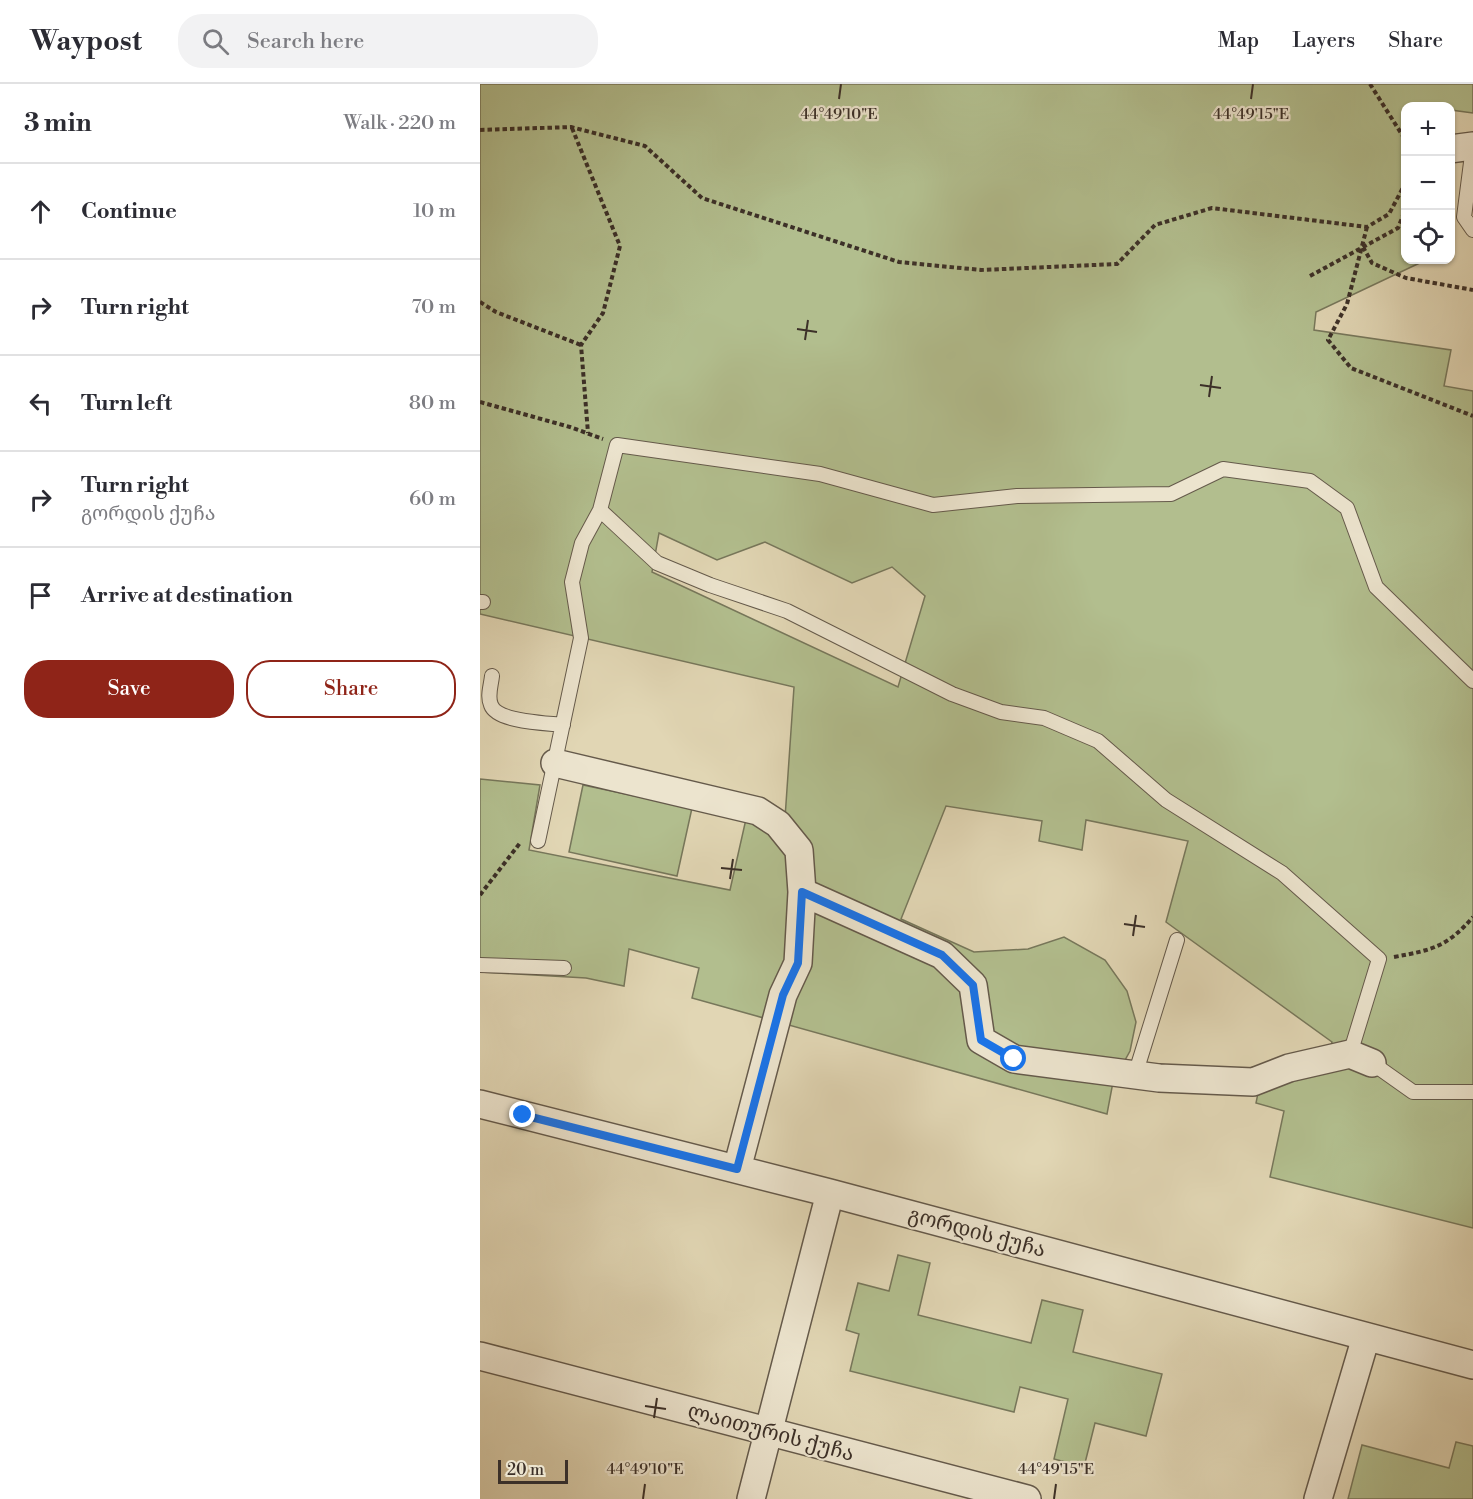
<!DOCTYPE html>
<html lang="en">
<head>
<meta charset="utf-8">
<style>
  :root { --surface:#fff; --page:#f2f2f3; --text:#2b2b33; --muted:#7c7c81; --line:#e1e1e2; --accent:#8f2418 }
  body { margin:0; font-family:"Libre Bodoni","Noto Serif Georgian",serif; background:var(--page); color:var(--text) }
  .controls { position:absolute; right:18px; top:18px; display:grid; overflow:hidden; border-radius:12px; box-shadow:0 2px 4px #0004 }
  .controls button { width:54px; height:54px; display:grid; place-items:center; padding:0; border:0; border-bottom:2px solid var(--line); background:var(--surface); color:var(--text); font:30px sans-serif }
  .scale { position:absolute; left:18px; bottom:15px; width:70px; box-sizing:border-box; padding-left:6px; border:3px solid #3c3028; border-top:0; font-size:16px; line-height:21px; white-space:nowrap; color:#3c3028; -webkit-text-stroke:4px #ece4ce; paint-order:stroke }
  .stop { position:absolute; width:18px; height:18px; margin:-14px; border:4px solid #1a73e8; border-radius:50%; background:#fff }
  .stop.end { background:#1a73e8; border-color:#fff; box-shadow:0 2px 6px #0008 }
  .list { margin:0; padding:0; list-style:none }
  h2 { display:flex; justify-content:space-between; align-items:center; height:78px; margin:0; padding:0 24px; font-size:26px }
  h2 small { font-size:20px; font-weight:400; color:var(--muted) }
  .list li { display:grid; grid-template-columns:39px 1fr auto; gap:18px; align-items:center; box-sizing:border-box; height:96px; padding:0 24px; border-top:2px solid var(--line) }
  .list b { display:block; font-size:22px; white-space:nowrap }
  .list p { margin:0; font-size:20px; white-space:nowrap; color:var(--muted) }
  .list em { font-size:20px; font-style:normal; color:var(--muted) }
  .actions { display:flex; gap:12px; padding:18px 24px }
  .actions a { flex:1; padding:14px 0; border:2px solid var(--accent); border-radius:24px; text-align:center; font-size:21px; color:var(--accent) }
  .actions .main { background:var(--accent); color:#fff }
  .icon { flex:none; width:33px; height:33px; fill:none; stroke:currentColor; stroke-width:2; stroke-linecap:round; stroke-linejoin:round }
  .map { position:relative; flex:none; width:993px; height:1415px; overflow:hidden }
  header { display:flex; align-items:center; gap:36px; box-sizing:border-box; height:84px; padding:0 30px; background:var(--surface); border-bottom:2px solid var(--line) }
  header strong { font-size:28px }
  nav { display:flex; gap:33px; margin-inline-start:auto; font-size:21px }
  .search { width:420px; height:54px; background:var(--page); display:flex; align-items:center; gap:15px; box-sizing:border-box; padding:0 21px; border-radius:24px; color:var(--muted); font-size:22px }
  main { display:flex }
  aside { flex:1; background:var(--surface) }
  .map>svg:first-child { display:block }
  .green { fill:#b2be8e; stroke:#77775b; stroke-width:1.5; fill-rule:evenodd }
  .lines { fill:none; stroke-linecap:round; stroke-linejoin:round }
  .service-casing { stroke:#655a4b; stroke-width:16 }
  .minor-casing { stroke:#655a4b; stroke-width:30 }
  .path { stroke:#3c3028; stroke-width:4; stroke-dasharray:4.5 3; stroke-linecap:butt }
  .service { stroke:#ece4ce; stroke-width:14 }
  .minor { stroke:#ece4ce; stroke-width:27 }
  .route { stroke:#1a73e8; stroke-width:8 }
  .ticks { fill:none; stroke:#3c3028; stroke-width:2 }
  .labels { text-anchor:middle; stroke-width:4.5; stroke-linejoin:round; paint-order:stroke }
  .street-label { font-size:21px; fill:#3c3028; stroke:#ece4ce }
  .ticks-label { font-size:15px; text-anchor:middle; fill:#3c3028; stroke:#ece4ce; stroke-width:4.5; stroke-linejoin:round; paint-order:stroke }
</style>
</head>
<body>
<header>
<strong>Waypost</strong>
<div class="search"><svg class="icon" aria-label="search" viewBox="0 0 24 24"><circle cx="10" cy="10" r="6"/><path d="M15 15l6 6"/></svg>Search here</div>
<nav><a>Map</a><a>Layers</a><a>Share</a></nav>
</header>
<main>
<aside>
<h2>3 min<small>Walk · 220 m</small></h2>
<ul class="list">
<li><svg class="icon" aria-label="ahead" viewBox="0 0 24 24"><path d="M12 20V5M6 11l6-6 6 6"/></svg><div><b>Continue</b></div><em>10 m</em></li>
<li><svg class="icon" aria-label="right" viewBox="0 0 24 24"><path d="M7 20v-9h11M14 6l5 5-5 5"/></svg><div><b>Turn right</b></div><em>70 m</em></li>
<li><svg class="icon" aria-label="left" viewBox="0 0 24 24"><path d="M17 20v-9H6M10 6l-5 5 5 5"/></svg><div><b>Turn left</b></div><em>80 m</em></li>
<li><svg class="icon" aria-label="right" viewBox="0 0 24 24"><path d="M7 20v-9h11M14 6l5 5-5 5"/></svg><div><b>Turn right</b><p>გორდის ქუჩა</p></div><em>60 m</em></li>
<li><svg class="icon" aria-label="arrive" viewBox="0 0 24 24"><path d="M6 21V4h12l-3 4 3 4H6"/></svg><div><b>Arrive at destination</b></div></li>
</ul>
<div class="actions"><a class="main">Save</a><a>Share</a></div>
</aside>
<div class="map">
<svg width="993" height="1415" viewBox="0 0 993 1415">
  <rect width="100%" height="100%" fill="#e1d6b4"/>
  <filter id="stains"><feTurbulence type="fractalNoise" baseFrequency=".00333" numOctaves="4"/><feColorMatrix values="0 0 0 0 .2 0 0 0 0 .09 0 0 0 0 .02 0 0 0 .5 -.17"/></filter>
  <radialGradient id="worn" r=".72"><stop offset=".6" stop-color="#630" stop-opacity="0"/><stop offset="1" stop-color="#630" stop-opacity=".3"/></radialGradient>
  <path class="green" d="M0 0H993V29L971 26 970 22H926V176H946L836 228 834 246 971 266 964 302 993 307V1144L790 1093 804 1027 776 1019 779 1004 846 980 852 958 686 838 708 757 606 736 602 766 559 757 562 737 466 722 421 835 494 868 548 865 584 853 625 876 647 907 656 938 650 967 633 998 627 1030 212 914 219 884 149 865 144 902 106 894 0 888V695L60 701 49 766 250 806 266 735 305 734 314 603 0 530ZM179 449 237 476 285 458 372 499 412 483 445 512 418 603 172 488Z
    M103 701 212 724 197 792 89 768Z
    M418 1171 450 1179 438 1231 551 1259 562 1216 603 1226 593 1268 682 1290 666 1352 615 1339 604 1383 574 1375 588 1315 540 1303 534 1328 370 1287 379 1250 366 1246 378 1199 409 1207Z
    M976 1358 993 1362V1415H868L882 1361 969 1384Z"/>
  <g class="lines">
    <g class="service-casing">
      <path id="service" d="M993 63 984 133 993 146
        M120 426 177 479 230 501 307 527 472 610 521 628 564 634 618 657 686 716 802 789 899 875 870 970
        M0 518H3
        M12 592C11 602 7 612 11 621 17 638 66 639 83 641
        M58 757 101 554 92 498 102 459 120 426 137 361 340 390 453 421 537 412 691 410 743 385 830 397 867 424 896 503 993 597
        M0 881 84 884
        M892 979 933 1008H993
        M655 991 697 856"/>
    </g>
    <g class="minor-casing">
      <path id="minor" d="M970 65 993 62
        M75 679 278 727 298 740 319 766 322 808 318 879 303 911 257 1085
        M322 808 462 871 493 901 501 956 534 975 679 994 773 998 809 984 870 970 892 979
        M0 1020 350 1109 993 1281
        M0 1272 547 1415
        M271 1415 350 1109
        M838 1415 886 1253"/>
    </g>
    <path class="path" d="M890 0 926 57
      M92 44 140 162 123 229 101 261 108 349
      M0 46 91 43 165 62 222 114 419 178 501 186 637 180 675 141 732 124 887 143 909 130 926 98
      M887 143 867 220 848 256 871 284 993 332
      M883 163 892 179 926 194 993 206
      M830 192 918 144 926 124
      M0 218 16 228 101 261
      M0 318 90 343 123 355
      M0 811 40 759
      M914 873C952 866 967 863 993 833"/>
    <use href="#service" class="service"/>
    <use href="#minor" class="minor"/>
  </g>
  <g class="lines">
    <path class="route" d="M43 1031 257 1085 303 911 318 879 322 808 462 871 493 901 501 956 534 975"/>
  </g>
  <path class="ticks" d="M359 15 361 0M771 15 773 0M317 245 337 248M325 256 328 236M720 301 741 304M729 313 732 292M241 784 262 786M250 795 253 775M644 840 665 843M653 852 656 831M165 1322 186 1325M174 1334 177 1314M163 1415 165 1400M574 1415 576 1400"/>
  <g class="labels">
    <g class="street-label">
      <text transform="translate(497 1148) rotate(15)" y="7">გორდის ქუჩა</text>
      <text transform="translate(291 1348) rotate(15)" y="7">ლაითურის ქუჩა</text>
    </g>
  </g>
  <g class="ticks-label">
    <text x="359" y="35">44°49'10"E</text>
    <text x="771" y="35">44°49'15"E</text>
    <text x="165" y="1390">44°49'10"E</text>
    <text x="576" y="1390">44°49'15"E</text>
  </g>
  <rect width="100%" height="100%" filter="url(#stains)"/>
  <rect width="100%" height="100%" fill="url(#worn)"/>
</svg>
<div class="controls">
<button>+</button>
<button>−</button>
<button><svg class="icon" aria-label="locate" viewBox="0 0 24 24"><circle cx="12" cy="12" r="6"/><path d="M12 2v4M12 18v4M2 12h4M18 12h4"/></svg></button>
</div>
<div class="scale">20 m</div>
<div class="stop" style="left:534px;top:975px"></div>
<div class="stop end" style="left:43px;top:1031px"></div>
</div>
</main>
</body>
</html>
